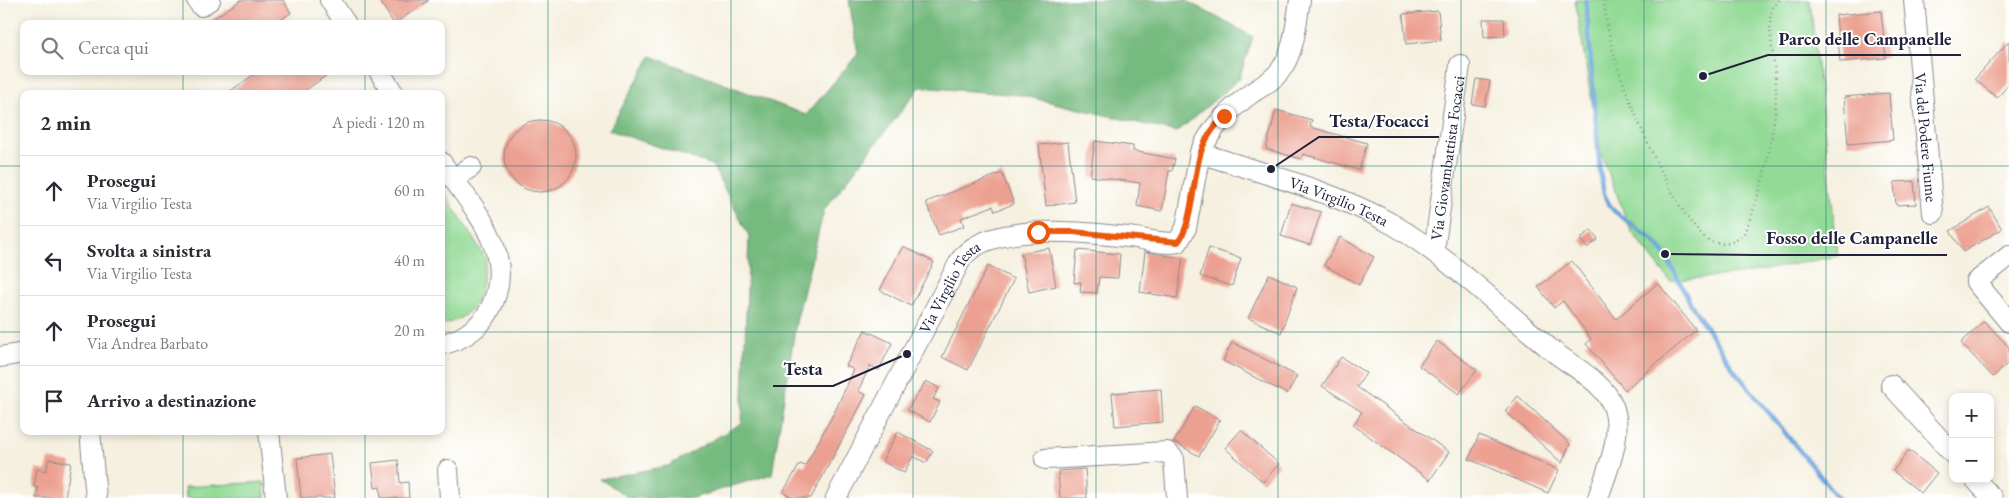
<!DOCTYPE html>
<html lang="it">
<head>
<meta charset="utf-8">
<style>
  :root { --surface:#fff; --page:#f7f7f7; --text:#2b2b33; --muted:#7c7c81; --line:#e1e1e2 }
  body { margin:0; font-family:"EB Garamond",serif; background:var(--page); color:var(--text) }
  .controls { position:absolute; right:15px; bottom:15px; display:grid; overflow:hidden; border-radius:10px; box-shadow:0 2px 8px #0003 }
  .controls button { width:45px; height:45px; display:grid; place-items:center; padding:0; border:0; border-bottom:1px solid var(--line); background:var(--surface); color:var(--text); font:25px sans-serif }
  .stop { position:absolute; width:15px; height:15px; margin:-11px; border:4px solid #ea580c; border-radius:50%; background:#fff }
  .stop.end { background:#ea580c; border-color:#fff; box-shadow:0 1px 5px #0008 }
  .list { margin:0; padding:0; list-style:none }
  h2 { display:flex; justify-content:space-between; align-items:center; height:65px; margin:0; padding:0 20px; font-size:21px }
  h2 small { font-size:16px; font-weight:400; color:var(--muted) }
  .list li { display:grid; grid-template-columns:32px 1fr auto; gap:15px; align-items:center; box-sizing:border-box; height:70px; padding:0 20px; border-top:1px solid var(--line) }
  .list b { display:block; font-size:19px; white-space:nowrap }
  .list p { margin:0; font-size:16px; white-space:nowrap; color:var(--muted) }
  .list em { font-size:16px; font-style:normal; color:var(--muted) }
  .icon { flex:none; width:28px; height:28px; fill:none; stroke:currentColor; stroke-width:2; stroke-linecap:round; stroke-linejoin:round }
  .map { position:relative; flex:none; width:2009px; height:498px; overflow:hidden }
  .search { position:absolute; background:var(--surface); box-shadow:0 2px 8px #0003; left:20px; top:20px; width:425px; height:55px; display:flex; align-items:center; gap:12px; box-sizing:border-box; padding:0 18px; border-radius:10px; color:var(--muted); font-size:19px }
  .panel { position:absolute; background:var(--surface); box-shadow:0 2px 8px #0003; left:20px; top:90px; width:425px; height:345px; border-radius:10px }
  .map>svg:first-child { display:block }
  .green { fill:#92da95; stroke:#5a7e68 }
  .forest { fill:#75ba7e; stroke:#4c6e5c }
  .lines { fill:none; stroke-linecap:round; stroke-linejoin:round }
  .stream { stroke:#6ba3da; stroke-width:4.5 }
  .building { fill:#eca091 }
  .minor-casing { stroke:#8c898d; stroke-width:22 }
  .path { stroke:#8c898d; stroke-width:2.5; stroke-dasharray:1 4; stroke-linecap:butt }
  .minor { stroke:#fff; stroke-width:20 }
  .route { stroke:#ea580c; stroke-width:6 }
  .grid { fill:none; stroke:#0f766e; stroke-width:1; stroke-opacity:0.55 }
  .labels { text-anchor:middle; stroke-width:4; stroke-linejoin:round; paint-order:stroke }
  .street-label { font-size:16px; fill:#22223b; stroke:#fff }
  .leader { fill:none; stroke:#22223b; stroke-width:2 }
  .callout-dot { fill:#22223b; stroke:#fff; stroke-width:2 }
  .callout-label { font-size:18px; text-anchor:middle; font-weight:bold; fill:#22223b; stroke:#fff; stroke-width:4; stroke-linejoin:round; paint-order:stroke }
</style>
</head>
<body>
<div class="map">
<svg width="2009" height="498" viewBox="0 0 2009 498">
  <rect width="100%" height="100%" fill="#fff"/>
  <filter id="ink" filterUnits="userSpaceOnUse"><feTurbulence type="fractalNoise" baseFrequency=".02" numOctaves="2"/><feDisplacementMap in="SourceGraphic" scale="10" xChannelSelector="R" yChannelSelector="G"/><feConvolveMatrix kernelMatrix="1 2 1 2 8 2 1 2 1" color-interpolation-filters="sRGB"/></filter>
  <filter id="wash" filterUnits="userSpaceOnUse"><feTurbulence type="fractalNoise" baseFrequency=".0096" numOctaves="4" result="noise"/><feDisplacementMap in="SourceGraphic" scale="20" xChannelSelector="R" yChannelSelector="G"/><feGaussianBlur stdDeviation="1.12" result="paint"/><feColorMatrix in="noise" values="0 0 0 0 0 0 0 0 0 0 0 0 0 0 0 0 0 1.4 0 .05"/><feComposite in="paint" operator="in"/></filter>
  <g filter="url(#wash)">
    <rect width="100%" height="100%" fill="#f5f0df"/>
    <path class="green" d="M1575 0H1810L1838 256 1748 273 1670 281 1631 231 1600 151Z
      M441 187 486 259C480 292 479 317 441 325Z
      M264 482 265 498H186L185 487Z"/>
    <path class="forest" d="M849 0H1185L1253 37 1239 79 1177 132 1020 95 920 87 824 210 796 322 772 474 693 498H629L600 479 668 466 742 423 749 236 712 165 609 130 651 56 806 115 858 54Z"/>
    <g class="lines">
      <path class="stream" d="M1586 0 1600 171 1604 194 1609 204 1614 211 1654 241 1665 254 1692 306 1735 371 1838 498"/>
    </g>
    <g id="blocks">
      <path class="building" d="M241 0H283L291 13 274 24H205Z
        M379 0H429L394 24Z
        M1438 11 1441 40 1406 44 1403 14Z
        M1881 11 1886 58 1840 62 1836 15Z
        M1483 19H1504L1505 36 1484 37Z
        M2009 41V84L1997 98 1975 79Z
        M259 71H333L300 94H226Z
        M1476 79 1490 81 1485 106 1472 104Z
        M1889 93 1893 140 1848 144 1844 97Z
        M1276 110 1312 120 1310 127 1367 143 1359 170 1303 154 1301 159 1266 149Z
        M504 156a36 36 0 1 1 72 0a36 36 0 1 1-72 0Z
        M1095 141 1133 146V151L1175 159 1172 171H1169L1162 211 1137 206 1140 183 1090 176Z
        M1068 142 1075 202 1046 206 1039 145Z
        M1002 173 1014 204 995 211 993 206 961 218 964 226 939 235 926 202Z
        M1914 181 1916 204 1896 205 1894 182Z
        M1291 203 1321 212 1310 245 1281 236Z
        M1989 207 2002 229 1963 252 1950 231Z
        M1591 230 1598 239 1587 248 1580 239Z
        M1340 237 1374 257 1359 285 1324 265Z
        M903 246 934 262 911 306 880 290Z
        M1049 248 1056 286 1029 292 1021 253Z
        M1209 248 1241 258 1232 286 1200 276Z
        M1077 250 1120 254 1118 278 1099 277 1097 293 1080 292 1081 282 1074 283Z
        M1145 252 1183 258 1177 298 1140 292Z
        M1572 261 1616 319 1658 283 1696 330 1625 390 1586 344 1591 339 1563 301 1554 308 1538 287Z
        M988 266 1014 279 968 370 942 357Z
        M1269 274 1297 287 1281 333 1248 318Z
        M1984 321 2009 347V362L1993 377 1961 343Z
        M865 330 892 343 879 370 870 366 858 391 866 395 811 498H792L783 492 800 464 805 466 835 411 854 370 846 366Z
        M1437 341 1477 370 1459 394 1419 366Z
        M1232 342 1297 376 1287 394 1223 361Z
        M1341 357 1366 373 1357 387 1449 452 1430 480 1353 425 1362 412 1322 386Z
        M926 381 939 388 933 399 940 402 930 422 907 410Z
        M1161 389 1163 422 1115 426 1112 393Z
        M1518 396 1570 444 1562 463 1505 411Z
        M1195 406 1220 420 1199 456 1174 442Z
        M1241 430 1279 464 1263 482 1225 448Z
        M898 432 933 451 926 463 913 456 904 473 882 461Z
        M1479 435 1559 470 1548 493 1469 459Z
        M1909 450 1937 473 1921 493 1893 471Z
        M330 454 335 498H301L297 458Z
        M49 459 71 463 65 498H36L38 488 34 487 37 469 46 471Z
        M398 460 400 483 408 482 409 498H381L380 487 375 488 372 463Z
        M1085 469 1087 498H1060L1058 471Z"/>
    </g>
  </g>
  <g filter="url(#ink)">
    <use href="#blocks" fill-opacity="0" stroke="#8c898d" stroke-width="1"/>
    <g class="lines">
      <g class="minor-casing">
        <g id="minor">
          <path d="M197 0 201 6 210 0"/>
          <path d="M330 0 346 24"/>
          <path id="s1" d="M1914 0 1933 213"/>
          <path d="M379 71 394 94"/>
          <path d="M1200 153C1212 126 1230 109 1253 92 1263 86 1273 80 1280 71 1295 51 1296 23 1300 0"/>
          <path d="M441 162C472 207 521 255 488 313 479 328 459 342 441 344"/>
          <path d="M453 179 471 167"/>
          <path id="s2" d="M1434 251 1460 65"/>
          <path d="M2009 256 1976 282 2009 322"/>
          <path d="M0 357 24 353"/>
          <path d="M1891 385 1953 454"/>
          <path d="M90 431 96 498"/>
          <path d="M269 431 276 498"/>
          <path d="M1045 459 1167 452 1174 459 1177 498"/>
          <path d="M448 470 450 498"/>
          <path d="M1975 479 1992 498"/>
          <path id="s3" d="M836 498 960 261C985 219 1094 233 1136 238 1149 240 1165 245 1178 242L1186 228 1200 153C1264 174 1333 191 1392 224 1450 258 1498 306 1549 348 1570 366 1603 380 1613 406 1624 435 1607 470 1598 498"/>
        </g>
      </g>
      <path class="path" d="M1604 0C1606 22 1610 43 1617 64 1627 99 1679 226 1710 241 1723 247 1736 243 1744 233 1761 196 1776 132 1776 91 1776 67 1770 43 1770 19L1772 8 1779 0"/>
      <use href="#minor" class="minor"/>
    </g>
  </g>
  <g class="lines" filter="url(#ink)">
    <path class="route" d="M1038 232H1074L1178 242C1193 225 1193 175 1201 152 1205 138 1214 127 1224 116"/>
  </g>
  <path class="grid" d="M183 0V24M365 0V24M548 0V498M731 0V498M913 0V498M1096 0V498M1278 0V498M1461 0V498M1644 0V498M1826 0V498M183 71V94M365 71V94M0 166H24M441 166H2009M0 332H24M441 332H2009M183 431V498M365 431V498"/>
  <g class="labels">
    <g class="street-label">
      <text dy="6" stroke="none"><textPath href="#s1" startOffset="138">Via del Podere Fiume</textPath></text>
      <text dy="6" stroke="none"><textPath href="#s2" startOffset="94">Via Giovambattista Focacci</textPath></text>
      <text dy="6" stroke="none"><textPath href="#s3" startOffset="734">Via Virgilio Testa</textPath></text>
      <text dy="6" stroke="none"><textPath href="#s3" startOffset="240">Via Virgilio Testa</textPath></text>
    </g>
  </g>
  <path class="leader" d="M1703 76L1768 55H1961M1271 169L1319 137H1439M1665 254L1756 255H1947M907 354L833 386H773"/>
  <g class="callout-dot">
    <circle cx="1703" cy="76" r="5"/>
    <circle cx="1271" cy="169" r="5"/>
    <circle cx="1665" cy="254" r="5"/>
    <circle cx="907" cy="354" r="5"/>
  </g>
  <g class="callout-label">
    <text x="1865" y="45">Parco delle Campanelle</text>
    <text x="1379" y="127">Testa/Focacci</text>
    <text x="1852" y="244">Fosso delle Campanelle</text>
    <text x="803" y="375">Testa</text>
  </g>
</svg>
<div class="controls">
<button>+</button>
<button>−</button>
</div>
<div class="stop" style="left:1038px;top:232px"></div>
<div class="stop end" style="left:1224px;top:116px"></div>
<div class="search"><svg class="icon" aria-label="search" viewBox="0 0 24 24"><circle cx="10" cy="10" r="6"/><path d="M15 15l6 6"/></svg>Cerca qui</div>
<section class="panel">
<h2>2 min<small>A piedi · 120 m</small></h2>
<ul class="list">
<li><svg class="icon" aria-label="ahead" viewBox="0 0 24 24"><path d="M12 20V5M6 11l6-6 6 6"/></svg><div><b>Prosegui</b><p>Via Virgilio Testa</p></div><em>60 m</em></li>
<li><svg class="icon" aria-label="left" viewBox="0 0 24 24"><path d="M17 20v-9H6M10 6l-5 5 5 5"/></svg><div><b>Svolta a sinistra</b><p>Via Virgilio Testa</p></div><em>40 m</em></li>
<li><svg class="icon" aria-label="ahead" viewBox="0 0 24 24"><path d="M12 20V5M6 11l6-6 6 6"/></svg><div><b>Prosegui</b><p>Via Andrea Barbato</p></div><em>20 m</em></li>
<li><svg class="icon" aria-label="arrive" viewBox="0 0 24 24"><path d="M6 21V4h12l-3 4 3 4H6"/></svg><div><b>Arrivo a destinazione</b></div></li>
</ul>
</section>
</div>
</body>
</html>
